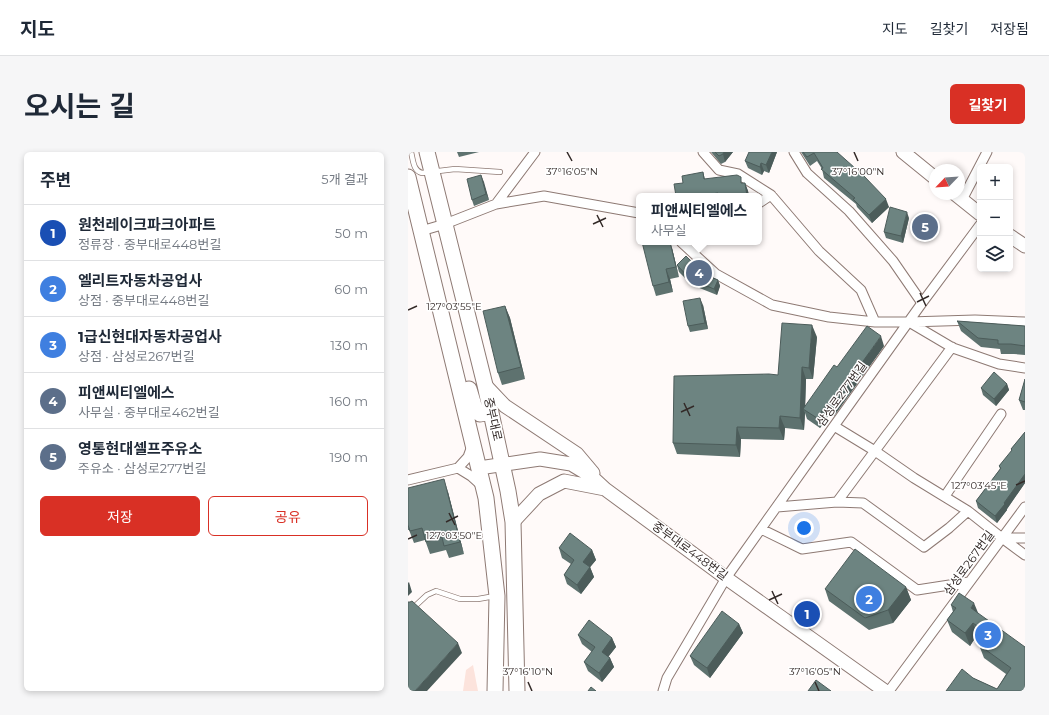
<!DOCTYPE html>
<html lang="ko">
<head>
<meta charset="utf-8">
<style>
  :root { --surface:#fff; --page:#f6f6f7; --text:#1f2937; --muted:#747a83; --line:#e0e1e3; --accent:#d93025 }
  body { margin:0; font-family:Montserrat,"Noto Sans KR",sans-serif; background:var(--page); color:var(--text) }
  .controls { position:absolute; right:12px; top:12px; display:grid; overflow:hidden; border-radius:6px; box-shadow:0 2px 6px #0003 }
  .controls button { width:36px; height:36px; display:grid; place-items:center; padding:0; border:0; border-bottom:1px solid var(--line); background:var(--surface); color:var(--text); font:20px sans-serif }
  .compass { position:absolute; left:521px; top:12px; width:36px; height:36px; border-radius:50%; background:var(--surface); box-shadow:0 2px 6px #0003; rotate:245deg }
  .you { position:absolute; left:396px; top:376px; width:14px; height:14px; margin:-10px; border:3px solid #fff; border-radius:50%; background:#1a73e8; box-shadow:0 0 0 6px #1a73e833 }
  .badge { display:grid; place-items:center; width:26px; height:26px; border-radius:50%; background:var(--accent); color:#fff; font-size:13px; font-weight:700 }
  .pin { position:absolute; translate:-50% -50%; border:2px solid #fff; box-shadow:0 1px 4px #0006 }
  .popup { position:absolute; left:228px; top:41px; width:126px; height:52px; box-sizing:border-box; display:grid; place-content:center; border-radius:6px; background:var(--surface); filter:drop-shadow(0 1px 3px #0005); font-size:13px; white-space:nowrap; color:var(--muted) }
  .popup b { font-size:15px; color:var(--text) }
  .popup::after { content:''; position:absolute; left:50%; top:100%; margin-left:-8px; border:8px solid transparent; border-top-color:var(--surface) }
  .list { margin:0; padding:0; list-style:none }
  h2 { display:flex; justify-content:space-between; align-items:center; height:52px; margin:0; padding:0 16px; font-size:17px }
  h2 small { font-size:13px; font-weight:400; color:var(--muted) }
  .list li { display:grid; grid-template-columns:26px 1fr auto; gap:12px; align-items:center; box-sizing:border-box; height:56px; padding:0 16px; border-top:1px solid var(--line) }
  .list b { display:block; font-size:15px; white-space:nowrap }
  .list p { margin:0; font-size:13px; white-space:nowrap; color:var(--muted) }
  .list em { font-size:13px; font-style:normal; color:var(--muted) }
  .actions { display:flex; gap:8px; padding:12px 16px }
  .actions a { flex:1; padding:9px 0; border:1px solid var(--accent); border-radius:6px; text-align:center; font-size:14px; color:var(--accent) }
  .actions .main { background:var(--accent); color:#fff }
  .icon { flex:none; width:22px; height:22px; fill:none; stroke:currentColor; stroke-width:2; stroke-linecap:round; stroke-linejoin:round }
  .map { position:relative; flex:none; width:617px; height:539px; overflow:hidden; border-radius:6px }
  header { display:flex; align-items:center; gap:24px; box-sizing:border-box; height:56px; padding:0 20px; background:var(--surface); border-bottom:1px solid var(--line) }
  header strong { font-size:19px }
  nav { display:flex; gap:22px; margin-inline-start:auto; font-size:14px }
  .intro { display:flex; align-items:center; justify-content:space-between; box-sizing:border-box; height:96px; padding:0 24px }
  h1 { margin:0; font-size:28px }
  .button { padding:10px 18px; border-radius:6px; background:var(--accent); color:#fff; font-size:14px; font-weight:700 }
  main { display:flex; gap:24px; padding:0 24px }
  aside { flex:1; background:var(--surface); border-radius:6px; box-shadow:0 2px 6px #0003 }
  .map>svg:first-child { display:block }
  .green { fill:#fce3dc }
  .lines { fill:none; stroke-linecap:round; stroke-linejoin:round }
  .lane-casing { stroke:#8e7a74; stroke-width:6 }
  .street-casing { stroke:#8e7a74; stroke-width:11 }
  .secondary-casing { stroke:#8e7a74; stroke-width:15 }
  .primary-casing { stroke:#8e7a74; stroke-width:17 }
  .lane { stroke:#fff; stroke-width:4.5 }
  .street { stroke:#fff; stroke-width:9 }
  .secondary { stroke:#fff; stroke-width:13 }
  .primary { stroke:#fff; stroke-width:15 }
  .wall { fill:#5e726f }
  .shaded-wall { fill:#4c5c5a }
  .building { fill:#6d8481; stroke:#4c5c5a }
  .ticks { fill:none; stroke:#332a28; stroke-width:1.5 }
  .labels { text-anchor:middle; stroke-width:3; stroke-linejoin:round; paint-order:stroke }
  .street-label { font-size:12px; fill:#332a28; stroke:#fff }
  .ticks-label { font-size:10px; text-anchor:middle; fill:#332a28; stroke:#fff; stroke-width:3; stroke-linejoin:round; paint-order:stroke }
</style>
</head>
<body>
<header>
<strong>지도</strong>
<nav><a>지도</a><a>길찾기</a><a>저장됨</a></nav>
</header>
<div class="intro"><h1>오시는 길</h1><a class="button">길찾기</a></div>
<main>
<aside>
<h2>주변<small>5개 결과</small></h2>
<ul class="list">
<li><span class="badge" style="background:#1a4fb4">1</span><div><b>원천레이크파크아파트</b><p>정류장 · 중부대로448번길</p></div><em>50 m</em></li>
<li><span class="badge" style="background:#3f7fe0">2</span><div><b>엘리트자동차공업사</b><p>상점 · 중부대로448번길</p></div><em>60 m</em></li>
<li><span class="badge" style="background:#3f7fe0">3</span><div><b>1급신현대자동차공업사</b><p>상점 · 삼성로267번길</p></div><em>130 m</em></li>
<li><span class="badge" style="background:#5c6f8a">4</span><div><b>피앤씨티엘에스</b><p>사무실 · 중부대로462번길</p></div><em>160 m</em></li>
<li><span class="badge" style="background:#5c6f8a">5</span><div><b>영통현대셀프주유소</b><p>주유소 · 삼성로277번길</p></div><em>190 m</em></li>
</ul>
<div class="actions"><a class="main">저장</a><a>공유</a></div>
</aside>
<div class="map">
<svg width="617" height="539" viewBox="0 0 617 539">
  <rect width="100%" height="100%" fill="#fffaf9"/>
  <path class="green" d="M65 513 70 539H55L58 518Z"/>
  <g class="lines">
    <g class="lane-casing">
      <path id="lane" d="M3 0C5 7 5 19 14 21L47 17 92 20
        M5 456 19 443 28 439 52 447H70L87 444"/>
    </g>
    <g class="street-casing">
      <path id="street" d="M295 0 311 18 330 22 363 43
        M386 0 399 21 441 59 485 109 514 151
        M554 48 579 0
        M351 51 363 43 411 99 453 138 467 170
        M88 52 127 0
        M13 79 37 72 88 52 136 44 231 61
        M273 90 308 122 364 153 421 165 467 170H501L567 168 617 170
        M501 170 545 196 591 212 617 216
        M426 274 467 299 506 326 560 359 594 386 617 403
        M50 316 63 324 74 334
        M50 316 60 305 64 294
        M0 328 50 316
        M537 344 593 262
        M429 350 544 195
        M369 355 429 350 455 351 516 395 541 376 560 359
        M353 377 394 397 443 390 509 438 561 430
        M594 386H617
        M255 539 259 526 318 426 426 274 514 151 572 73
        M481 539 617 355"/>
    </g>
    <g class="secondary-casing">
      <path id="secondary" d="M495 0 527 26
        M547 42 572 62
        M602 84 617 94
        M77 233 97 254 169 302 185 321
        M71 316 132 307 163 312 183 324 197 337 318 426 477 539
        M105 370 131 342 156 329 197 337"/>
    </g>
    <g class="primary-casing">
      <path id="primary" d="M19 0 77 233 100 339 105 370 109 539
        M0 25 78 346 89 444 87 539
        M61 237 67 257 72 262 83 260"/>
    </g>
    <use href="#lane" class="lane"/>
    <use href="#street" class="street"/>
    <use href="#secondary" class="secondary"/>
    <use href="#primary" class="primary"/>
  </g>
  <path class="wall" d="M49 0H71L51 5Z
    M303 0H325L317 10 313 12Z
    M369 0 361 21 356 19 354 23 340 16 337 9Z
    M393 0H429L481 55 464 71 449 55 448 52 416 26 414 17 409 9 402 14Z
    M295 20 297 27 335 31H337L340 39 341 44H268L275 31Z
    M73 23 81 48 66 54 64 48Z
    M501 66 495 91 478 86 476 80Z
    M264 96 271 125 262 127 265 140 248 144 245 134Z
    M269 113 310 128 312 134 309 143 284 133 271 120Z
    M295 153 300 177 282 180 280 174Z
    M97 154 102 166 117 227 94 233 90 221Z
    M549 169 617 174V203L606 202H593L592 197 573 195 553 179Z
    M409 185 405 227H398L397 255 429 215 476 194 426 264 422 261 412 276 399 267 397 261 396 278 377 276 376 288 333 287 332 305 269 302 265 291 370 223Z
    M617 227V258H615L611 248Z
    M599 232 601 238 588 254 575 243 573 236Z
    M617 280V331L599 357V358L589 371 570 356 568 349 592 317 591 314 604 299 603 297Z
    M0 336 40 340 56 402 41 406 38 398 22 402 17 388 6 391 1 378H0Z
    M151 396 184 398 188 408 182 415 186 425 173 442 159 432 156 423 163 412 154 406Z
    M498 435 503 448 485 471 461 478 421 449 417 437Z
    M543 453 570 461 617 539H538L565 526 589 537 598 522 576 506 571 493 575 488 569 483 562 494 544 480 539 468 545 460Z
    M331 472 335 481 302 526 286 513 282 504Z
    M170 483 204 486 208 495 200 505 202 506 206 515 194 530 180 519 176 510 184 500 174 492Z"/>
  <path class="shaded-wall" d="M316 0H325L317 10 315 2Z
    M364 0H369L361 21 358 13Z
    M353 11 356 19 354 23 352 15Z
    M73 23 76 30 81 48 78 42Z
    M337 31 340 39 341 44H339Z
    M478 47 481 55 464 71 461 63Z
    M499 60 501 66 495 91 493 84Z
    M262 90 264 96 271 125 268 115Z
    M258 117 262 127 265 140 261 130Z
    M310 128 312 134 309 143 306 137Z
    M292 146 295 153 300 177 297 171Z
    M97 154 102 166 117 227 113 215Z
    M404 173 409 185 405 227 401 216Z
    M473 184 476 194 426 264 423 254Z
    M394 215 398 227 397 258 395 257 397 261 396 278 392 266Z
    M599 232 601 238 588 254 586 247Z
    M419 251 422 261 412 276 409 266Z
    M372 264 377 276 376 288 371 276Z
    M329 275 333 287 332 305 328 293Z
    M617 322V331L599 357V358L589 371 587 364Z
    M36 327 40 340 56 402 52 390Z
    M184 398 188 408 179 419 175 410Z
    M182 415 186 425 173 442 169 433Z
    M1 430 4 440 0 444V431Z
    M498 435 503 448 485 471 480 458Z
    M566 451 571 463 563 456Z
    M565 471 569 483 562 494 557 481Z
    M331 472 335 481 302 526 299 516Z
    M204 486 208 495 197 509 194 500Z
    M50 491 54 501 19 539H7Z
    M202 506 206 515 194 530 191 521Z"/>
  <path class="building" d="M307 0H316L315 2 311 4Z
    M341 0H364L358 13 353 11 352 15 337 9Z
    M395 0H429L456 24 478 47 461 63 445 47 447 46 413 17 415 16 406 1 399 5Z
    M295 20 296 27 329 23 333 25V31H337L339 44H311L310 41 289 44H268L266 32 275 31 274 24Z
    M73 23 78 42 64 48 59 27Z
    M482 55 499 60 493 84 476 80Z
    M234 90H262L268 115 258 117 261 130 245 134Z
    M278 104 296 122 310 128 306 137 282 127 269 113Z
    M292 146 297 171 280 174 275 149Z
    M97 154 113 215 90 221 75 159Z
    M549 169 617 174V194L603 192H590V188L570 186Z
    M374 171 404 173 401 216 394 215 392 266 372 264 371 276 329 275 328 293 265 291 266 224 361 222 370 223Z
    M459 174 473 184 423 254 419 251 409 266 395 257 426 213 429 215Z
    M586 220 599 232 586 247 573 236Z
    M617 227V250L611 248Z
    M617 280V322L596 351 597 352 587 364 568 349 593 316 591 314 604 298 603 297Z
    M36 327 52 390 36 394 34 385 18 390 14 376 2 379 0 373V336Z
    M162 381 184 398 175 410 182 415 169 433 156 423 166 408 151 396Z
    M447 397 498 435 480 458 457 466 417 437Z
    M551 441 566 451 563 456 617 495V539H538L554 517 565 526 589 537 603 516 571 493 580 482 565 471 557 481 539 468 548 456 543 453Z
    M4 449 50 491 7 539H0V450H2Z
    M314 459 331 472 299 516 282 504Z
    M181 468 204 486 194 500 202 506 191 521 176 510 187 495 170 483Z
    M408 528 423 539H400Z
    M183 535 188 539H180Z"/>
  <path class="ticks" d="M159 0 164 9M446 0 450 9M189 63 195 75M185 72 198 66M512 141 518 154M509 150 521 144M0 158 9 154M276 251 282 264M273 260 286 254M608 333 617 329M41 361 47 373M38 370 50 364M0 387 9 383M364 439 370 452M361 448 374 442M120 530 124 539M407 530 411 539"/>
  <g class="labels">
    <g class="street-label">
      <text transform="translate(434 242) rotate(-54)" y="4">삼성로277번길</text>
      <text transform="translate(85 267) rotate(77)" y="4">중부대로</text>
      <text transform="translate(282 399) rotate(36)" y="4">중부대로448번길</text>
      <text transform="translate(561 411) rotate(-54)" y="4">삼성로267번길</text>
    </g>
  </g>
  <g class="ticks-label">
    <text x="164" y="23">37°16'05"N</text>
    <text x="450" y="23">37°16'00"N</text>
    <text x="46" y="158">127°03'55"E</text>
    <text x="571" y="337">127°03'45"E</text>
    <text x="46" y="387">127°03'50"E</text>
    <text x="120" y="523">37°16'10"N</text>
    <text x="407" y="523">37°16'05"N</text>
  </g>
</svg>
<div class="controls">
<button>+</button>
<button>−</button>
<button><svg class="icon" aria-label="layers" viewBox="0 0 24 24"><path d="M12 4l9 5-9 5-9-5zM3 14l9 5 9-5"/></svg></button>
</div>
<svg class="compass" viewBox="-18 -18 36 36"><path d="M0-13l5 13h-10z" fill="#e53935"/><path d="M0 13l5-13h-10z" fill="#747a83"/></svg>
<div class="you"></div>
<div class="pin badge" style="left:399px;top:462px;background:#1a4fb4">1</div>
<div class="pin badge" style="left:461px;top:447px;background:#3f7fe0">2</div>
<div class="pin badge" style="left:580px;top:483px;background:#3f7fe0">3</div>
<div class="pin badge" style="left:291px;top:121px;background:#5c6f8a">4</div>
<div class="popup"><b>피앤씨티엘에스</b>사무실</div>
<div class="pin badge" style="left:517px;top:75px;background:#5c6f8a">5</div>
</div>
</main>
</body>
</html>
